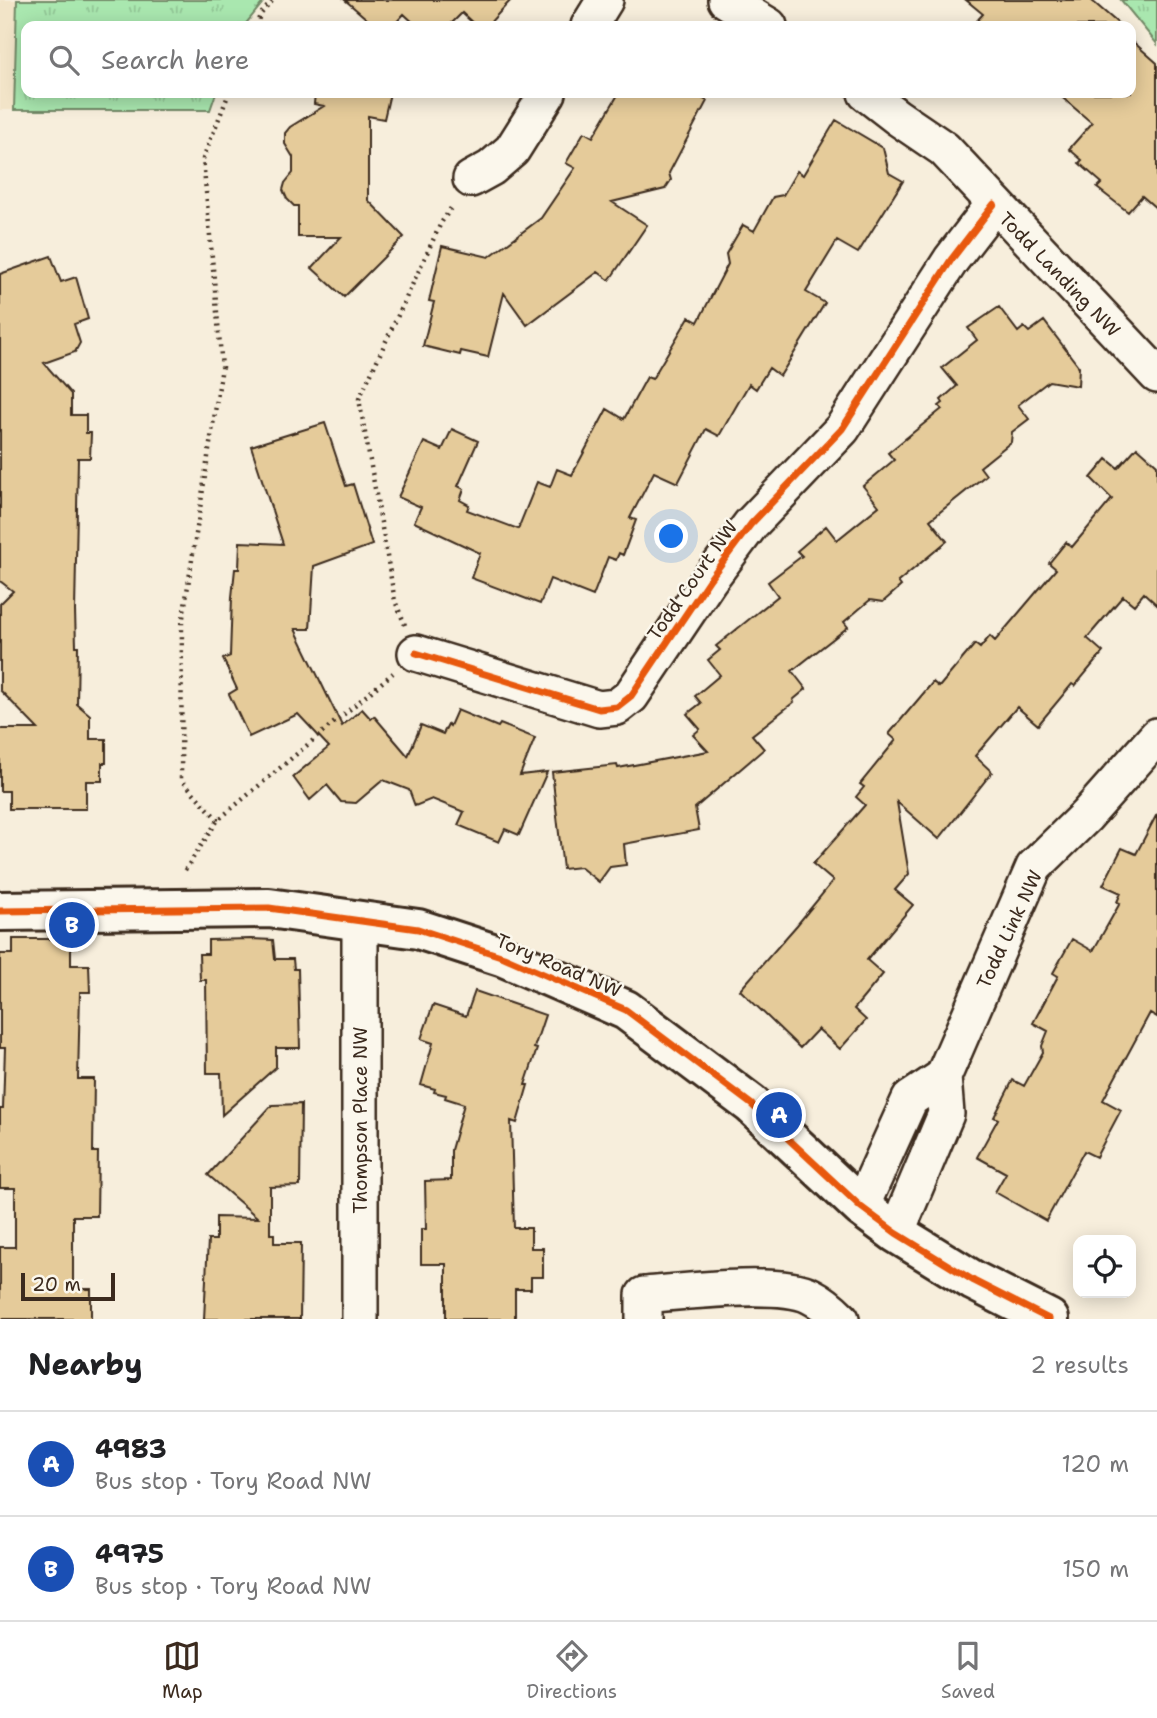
<!DOCTYPE html>
<html lang="en">
<head>
<meta charset="utf-8">
<style>
  :root { --surface:#fff; --page:#f6f6f6; --text:#202124; --muted:#757577; --line:#e0e0e0; --accent:#3b2a1e }
  body { margin:0; font-family:"Shantell Sans",sans-serif; background:var(--page); color:var(--text) }
  .controls { position:absolute; right:21px; bottom:21px; display:grid; overflow:hidden; border-radius:14px; box-shadow:0 4px 18px #0003 }
  .controls button { width:63px; height:63px; display:grid; place-items:center; padding:0; border:0; border-bottom:2px solid var(--line); background:var(--surface); color:var(--text); font:35px sans-serif }
  .scale { position:absolute; left:21px; bottom:18px; width:94px; box-sizing:border-box; padding-left:7px; border:4px solid #3b2a1e; border-top:0; font-size:19px; line-height:24px; white-space:nowrap; color:#3b2a1e; -webkit-text-stroke:5px #fbf7ec; paint-order:stroke }
  .you { position:absolute; left:672px; top:537px; width:24px; height:24px; margin:-18px; border:5px solid #fff; border-radius:50%; background:#1a73e8; box-shadow:0 0 0 10px #1a73e833 }
  .badge { display:grid; place-items:center; width:46px; height:46px; border-radius:50%; background:var(--accent); color:#fff; font-size:23px; font-weight:700 }
  .pin { position:absolute; translate:-50% -50%; border:4px solid #fff; box-shadow:0 2px 7px #0006 }
  .list { margin:0; padding:0; list-style:none }
  h2 { display:flex; justify-content:space-between; align-items:center; height:91px; margin:0; padding:0 28px; font-size:30px }
  h2 small { font-size:23px; font-weight:400; color:var(--muted) }
  .list li { display:grid; grid-template-columns:46px 1fr auto; gap:21px; align-items:center; box-sizing:border-box; height:105px; padding:0 28px; border-top:2px solid var(--line) }
  .list b { display:block; font-size:26px; white-space:nowrap }
  .list p { margin:0; font-size:23px; white-space:nowrap; color:var(--muted) }
  .list em { font-size:23px; font-style:normal; color:var(--muted) }
  .icon { flex:none; width:38px; height:38px; fill:none; stroke:currentColor; stroke-width:2; stroke-linecap:round; stroke-linejoin:round }
  .map { position:relative; flex:none; width:1157px; height:1319px; overflow:hidden }
  .search { position:absolute; background:var(--surface); box-shadow:0 4px 18px #0003; left:21px; right:21px; top:21px; height:77px; display:flex; align-items:center; gap:18px; box-sizing:border-box; padding:0 24px; border-radius:14px; color:var(--muted); font-size:26px }
  .sheet { height:301px; background:var(--surface) }
  nav { display:flex; justify-content:space-around; align-items:center; box-sizing:border-box; height:98px; border-top:2px solid var(--line); background:var(--surface); font-size:19px; color:var(--muted) }
  nav a { display:grid; justify-items:center; gap:4px }
  nav .on { color:var(--accent) }
  .map>svg:first-child { display:block }
  .built { fill:#f2e4c8 }
  .park { fill:url(#park-tufts); stroke:#728866; stroke-width:2 }
  .building { fill:#e5cb9a; stroke:#3b2a1e; stroke-width:2 }
  .lines { fill:none; stroke-linecap:round; stroke-linejoin:round }
  .minor-casing { stroke:#3b2a1e; stroke-width:40 }
  .tertiary-casing { stroke:#3b2a1e; stroke-width:44 }
  .path { stroke:#3b2a1e; stroke-width:4.5; stroke-dasharray:2 5; stroke-linecap:butt }
  .minor { stroke:#fbf7ec; stroke-width:35 }
  .tertiary { stroke:#fbf7ec; stroke-width:38 }
  .cycleway-casing { stroke:#fbf7ec; stroke-width:11 }
  .cycleway { stroke:#e8590c; stroke-width:7 }
  .labels { text-anchor:middle; stroke-width:5; stroke-linejoin:round; paint-order:stroke }
  .street-label { font-size:19px; fill:#3b2a1e; stroke:#fbf7ec }
</style>
</head>
<body>
<div class="map">
<svg width="1157" height="1319" viewBox="0 0 1157 1319">
  <defs>
    <pattern id="park-tufts" width="24" height="20" patternUnits="userSpaceOnUse" patternTransform="scale(1.75)"><rect width="24" height="20" fill="#a9e7af"/><path d="M3 7l-1-3M5 7V3M7 7l1-3M15 17l-1-3M17 17v-4M19 17l1-3" fill="none" stroke="#92c696"/></pattern>
  </defs>
  <rect width="100%" height="100%" fill="#f7eedc"/>
  <filter id="ink" filterUnits="userSpaceOnUse"><feTurbulence type="fractalNoise" baseFrequency=".0143" numOctaves="2"/><feDisplacementMap in="SourceGraphic" scale="14" xChannelSelector="R" yChannelSelector="G"/><feConvolveMatrix kernelMatrix="1 2 1 2 8 2 1 2 1" color-interpolation-filters="sRGB"/></filter>
  <g filter="url(#ink)">
    <path class="built" d="M0 0H17L14 110H0Z"/>
    <path class="park" d="M17 0H265L244 26H26V93H216L210 110H14Z
      M1121 0H1157V44Z"/>
    <path class="building" d="M345 0H511L487 26H476L462 13 449 26H417L404 14 393 26H375Z
      M966 0H1091L1121 26H972L983 14Z
      M1131 40 1157 63V209L1142 196 1128 212 1097 188 1102 183 1079 163 1082 160 1069 149 1092 123 1057 93H1131Z
      M315 93H390L384 119 368 116V200L404 237 344 297 312 268 341 237H298V206H294L287 199 283 190 285 183 293 173V157L285 144V133L290 127 324 106 314 104Z
      M619 93H693L707 101 669 173 671 180 665 189 612 202 647 225 613 275 609 280 598 272 527 325 504 293 488 357 461 351 460 355 423 346 434 302 429 301 442 246 489 257 541 218 575 168 566 163 584 132 593 137Z
      M836 120 883 148 889 173 903 181 858 253 837 241 806 292 825 303 780 376 769 368 756 389 749 384 719 436 706 429 678 483 654 472 630 518 636 520 623 555 619 553 616 560 608 557 593 596 550 579 540 604 471 578 480 553 414 522 421 507 398 497 424 442 442 450 452 429 478 441 458 486 464 489 460 500 469 505 467 510 518 529 537 482 550 487 557 469 572 475 607 409 624 419 647 377 652 379 689 317 698 322 728 264 726 254 743 225 754 231 773 197 783 195 797 171 803 175Z
      M51 256 61 282 76 277 88 319 74 324 80 343 75 352 44 363 71 394V415H86V433H91L90 458H78L75 611 76 646H78L77 704 90 715V739H106V763H102V781H86V809H9V791H0V729H38L0 690V604L13 591 0 581V274Z
      M999 307 1018 332 1024 327 1029 332 1044 321 1079 367 1078 386 1049 381 1018 405 1029 419 1012 432 1011 442 980 467 986 475 930 520 947 541 898 582 901 586 883 602 870 600 844 622 848 627 792 671 806 689 793 700 794 702 752 735 764 749 695 808 699 830 624 844 626 865 610 867 599 882 580 867 563 869 552 772 617 765 618 768 708 751 693 735 700 729 687 714 701 703 695 696 720 675 708 660 720 650 716 646 778 596 768 582 802 556 797 551 826 526 837 540 879 506 863 486 894 460 888 453 942 409 939 406 943 403 941 400 957 386 942 368 977 340 968 328Z
      M325 423 346 486 353 484 372 545 314 566 310 629H295L342 726 362 709 371 719 374 716 408 756 421 725 443 734 448 724 450 726 457 710 498 727 500 724 535 738 520 775 547 772 519 835 505 829 499 842 458 825 464 812 432 799 415 806 409 790 383 780 356 803 341 802 327 785 310 800 293 777 329 747 298 714 249 737 229 694 237 689 223 659 230 656 232 597 235 569H239L240 542 283 544 251 446Z
      M1137 447 1157 465V605L1144 593 1134 605 1123 596 1087 638 1103 652 1075 686 1072 684 1038 725 1017 707 975 756 992 772 939 839 897 802 909 874 895 890 913 905 867 960 883 974 854 1009 866 1020 840 1049 818 1029 800 1048 740 990 797 925 833 881 813 864 865 805 856 797 864 787 860 784 896 740 889 734 933 682 939 687 975 644 980 648 990 636 995 641 1056 569 1049 563 1066 542 1072 547 1112 499 1091 478 1107 459 1118 468Z
      M1157 814V1017L1150 1013 1103 1100 1121 1110 1096 1157 1084 1151 1046 1221 995 1192 1006 1173 977 1157 998 1119 994 1117 1013 1080 1024 1086 1043 1052 1042 1046 1048 1031 1033 1023 1058 976 1053 973 1072 939 1093 951 1120 903 1117 902 1121 893 1103 885 1122 848 1136 854Z
      M13 939H71V965H89L90 992H80L78 1079H94L93 1152H98L97 1216H73V1289H91V1319H0V1247H15V1188H0V1109H3L5 1048H0V954H13Z
      M251 939 273 940 275 959H293L294 969H298L300 1048H276V1067L222 1115 221 1073H207L206 980H200L199 954H208V940Z
      M475 991 545 1015 534 1048 537 1049 525 1085H528L517 1123 511 1121 514 1228H531V1248H543V1277H531V1289H515V1319H446V1264H421V1229H426L425 1181 451 1180V1150L464 1104 445 1098 446 1095 434 1092 435 1089 421 1085 433 1043 421 1039 433 1005 466 1016Z
      M301 1104 300 1186 270 1187V1234H274V1243H301L300 1319H204L208 1240H216V1217L258 1218 208 1175 272 1105Z"/>
    <g class="lines">
      <g class="minor-casing">
        <path id="minor" d="M726 0 769 26
          M589 26 605 0
          M866 93 897 117 944 149 1157 375
          M471 179 491 168 512 150 548 93
          M416 653 599 709 617 707 631 696 709 580 751 524 842 429 951 260 994 204
          M861 1207 910 1099 943 1077
          M896 1233 946 1114 943 1077 1034 867 1086 816 1157 736
          M360 1319V920
          M644 1319V1295C680 1292 781 1280 811 1296 821 1301 833 1311 841 1319"/>
      </g>
      <g class="tertiary-casing">
        <path id="tertiary" d="M0 911 269 908 418 929 504 957 626 1010 751 1104 861 1207 896 1233 974 1281 1049 1319"/>
      </g>
      <path class="path" d="M256 26 260 15 273 0
        M405 625 395 601 359 399 441 223 453 205
        M218 820 181 779 182 624 222 367 203 159 229 93
        M185 870 218 820 393 673"/>
      <use href="#minor" class="minor"/>
      <use href="#tertiary" class="tertiary"/>
      <g class="cycleway-casing">
        <path id="cycleway" d="M416 653 599 709 617 707 631 696 709 580 751 524 842 429 951 260 994 204
          M0 911 269 908 418 929 504 957 626 1010 751 1104 861 1207 896 1233 974 1281 1049 1319"/>
      </g>
      <use href="#cycleway" class="cycleway"/>
    </g>
  </g>
  <g class="labels">
    <g class="street-label">
      <text transform="translate(1060 274) rotate(46)" y="7">Todd Landing NW</text>
      <text transform="translate(692 580) rotate(-55)" y="7">Todd Court NW</text>
      <text transform="translate(1009 929) rotate(-65)" y="7">Todd Link NW</text>
      <text transform="translate(559 965) rotate(23)" y="7">Tory Road NW</text>
      <text transform="translate(360 1120) rotate(-90)" y="7">Thompson Place NW</text>
    </g>
  </g>
</svg>
<div class="controls">
<button><svg class="icon" aria-label="locate" viewBox="0 0 24 24"><circle cx="12" cy="12" r="6"/><path d="M12 2v4M12 18v4M2 12h4M18 12h4"/></svg></button>
</div>
<div class="scale">20 m</div>
<div class="you"></div>
<div class="pin badge" style="left:779px;top:1115px;background:#1a4fb4">A</div>
<div class="pin badge" style="left:72px;top:925px;background:#1a4fb4">B</div>
<div class="search"><svg class="icon" aria-label="search" viewBox="0 0 24 24"><circle cx="10" cy="10" r="6"/><path d="M15 15l6 6"/></svg>Search here</div>
</div>
<section class="sheet">
<h2>Nearby<small>2 results</small></h2>
<ul class="list">
<li><span class="badge" style="background:#1a4fb4">A</span><div><b>4983</b><p>Bus stop · Tory Road NW</p></div><em>120 m</em></li>
<li><span class="badge" style="background:#1a4fb4">B</span><div><b>4975</b><p>Bus stop · Tory Road NW</p></div><em>150 m</em></li>
</ul>
</section>
<nav>
<a class="on"><svg class="icon" aria-label="map" viewBox="0 0 24 24"><path d="M3 6l6-2 6 2 6-2v14l-6 2-6-2-6 2zM9 4v14M15 6v14"/></svg>Map</a>
<a><svg class="icon" aria-label="directions" viewBox="0 0 24 24"><path d="M12 3l9 9-9 9-9-9zM9 14v-3h6M13 9l2 2-2 2"/></svg>Directions</a>
<a><svg class="icon" aria-label="saved" viewBox="0 0 24 24"><path d="M7 4h10v16l-5-4-5 4z"/></svg>Saved</a>
</nav>
</body>
</html>
